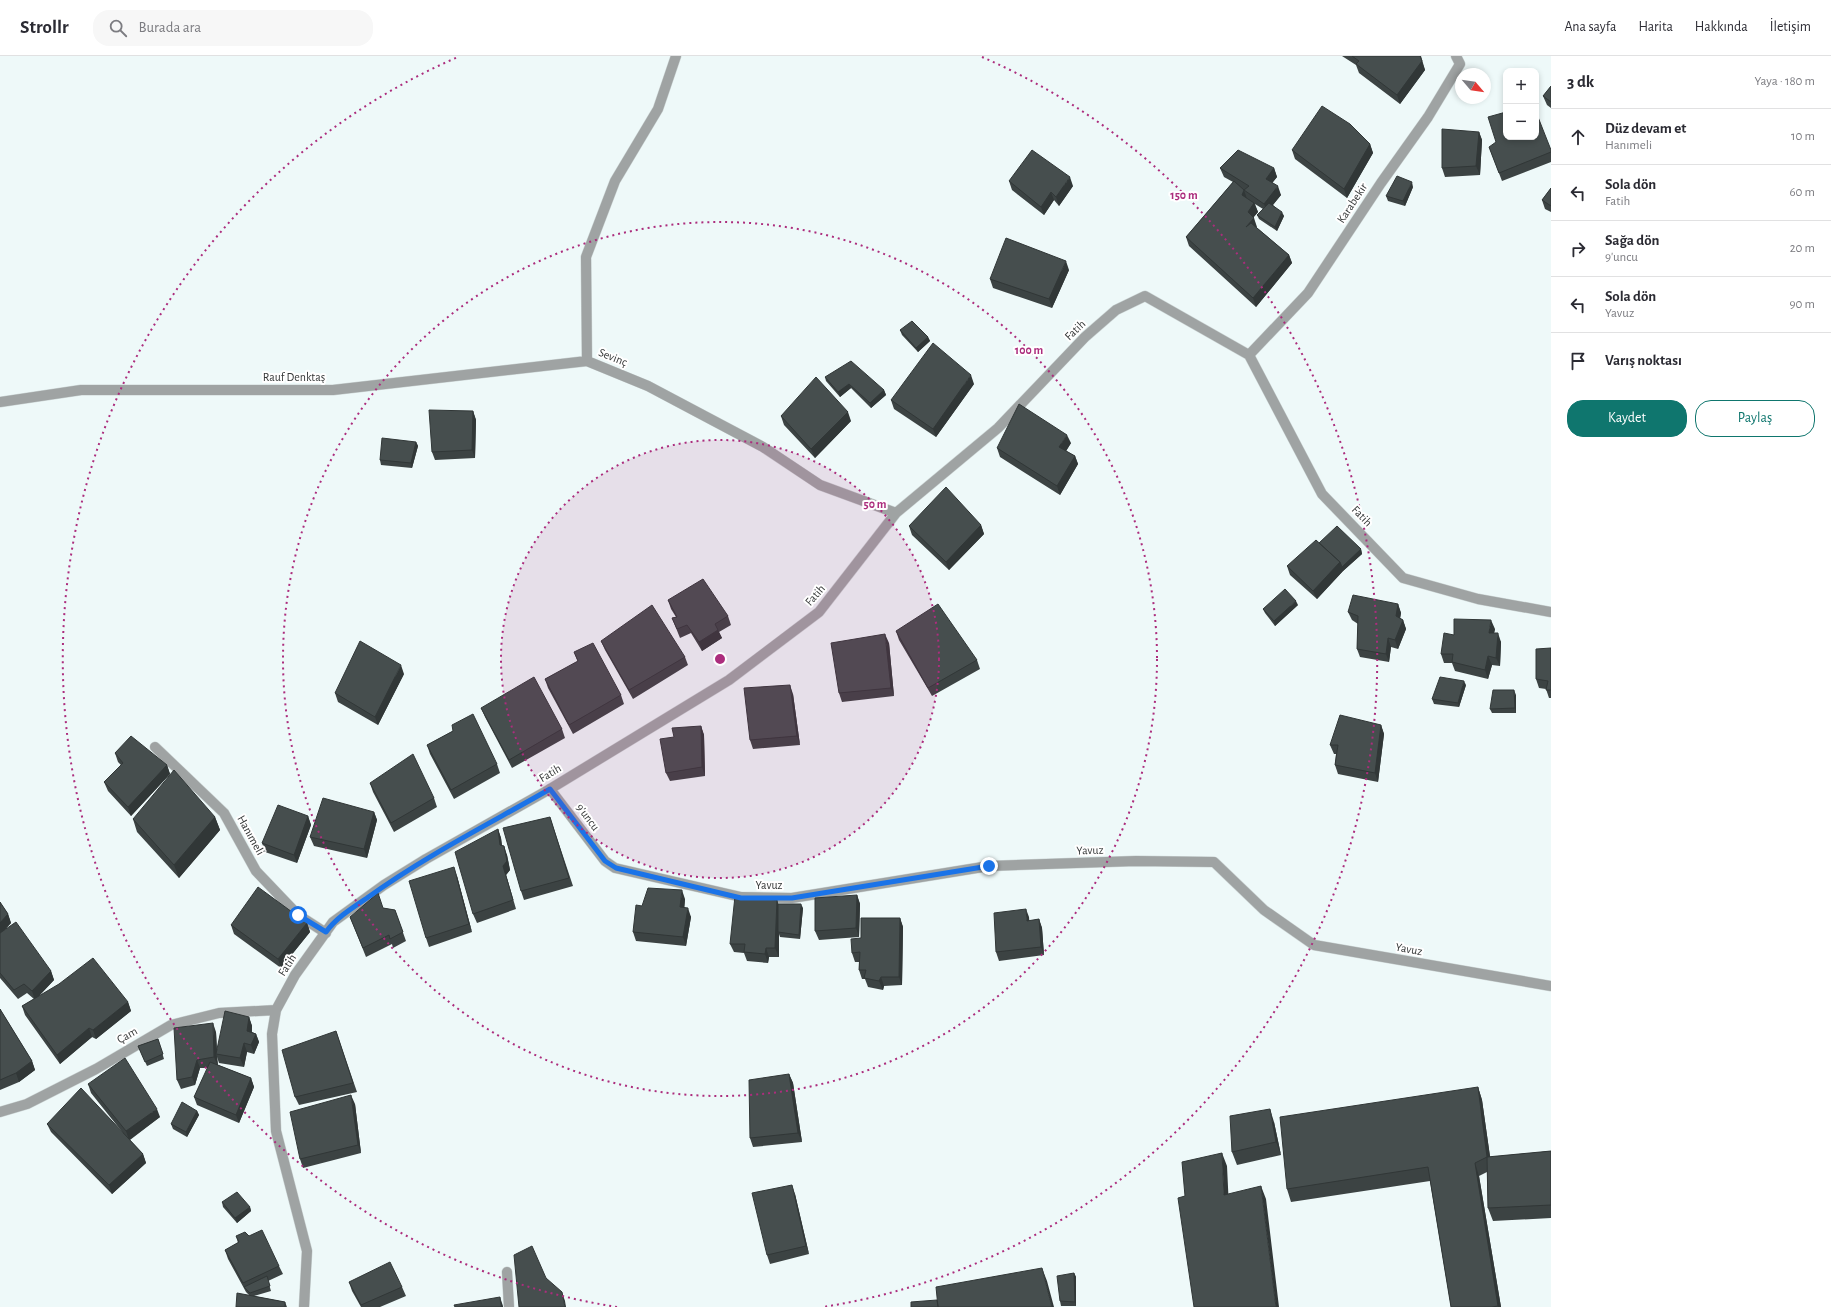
<!DOCTYPE html>
<html lang="tr">
<head>
<meta charset="utf-8">
<style>
  :root { --surface:#fff; --page:#f7f7f7; --text:#2b2b33; --muted:#7c7c81; --line:#e1e1e2; --accent:#0f766e }
  body { margin:0; font-family:"Alegreya Sans",sans-serif; background:var(--page); color:var(--text) }
  .controls { position:absolute; right:12px; top:12px; display:grid; overflow:hidden; border-radius:8px; box-shadow:0 2px 6px #0003 }
  .controls button { width:36px; height:36px; display:grid; place-items:center; padding:0; border:0; border-bottom:1px solid var(--line); background:var(--surface); color:var(--text); font:20px sans-serif }
  .compass { position:absolute; left:1455px; top:12px; width:36px; height:36px; border-radius:50%; background:var(--surface); box-shadow:0 2px 6px #0003; rotate:119deg }
  .stop { position:absolute; width:12px; height:12px; margin:-9px; border:3px solid #1a73e8; border-radius:50%; background:#fff }
  .stop.end { background:#1a73e8; border-color:#fff; box-shadow:0 1px 4px #0008 }
  .list { margin:0; padding:0; list-style:none }
  h2 { display:flex; justify-content:space-between; align-items:center; height:52px; margin:0; padding:0 16px; font-size:17px }
  h2 small { font-size:13px; font-weight:400; color:var(--muted) }
  .list li { display:grid; grid-template-columns:26px 1fr auto; gap:12px; align-items:center; box-sizing:border-box; height:56px; padding:0 16px; border-top:1px solid var(--line) }
  .list b { display:block; font-size:15px; white-space:nowrap }
  .list p { margin:0; font-size:13px; white-space:nowrap; color:var(--muted) }
  .list em { font-size:13px; font-style:normal; color:var(--muted) }
  .actions { display:flex; gap:8px; padding:12px 16px }
  .actions a { flex:1; padding:9px 0; border:1px solid var(--accent); border-radius:16px; text-align:center; font-size:14px; color:var(--accent) }
  .actions .main { background:var(--accent); color:#fff }
  .icon { flex:none; width:22px; height:22px; fill:none; stroke:currentColor; stroke-width:2; stroke-linecap:round; stroke-linejoin:round }
  .map { position:relative; flex:none; width:1551px; height:1251px; overflow:hidden }
  header { display:flex; align-items:center; gap:24px; box-sizing:border-box; height:56px; padding:0 20px; background:var(--surface); border-bottom:1px solid var(--line) }
  header strong { font-size:19px }
  nav { display:flex; gap:22px; margin-inline-start:auto; font-size:14px }
  .search { width:280px; height:36px; background:var(--page); display:flex; align-items:center; gap:10px; box-sizing:border-box; padding:0 14px; border-radius:16px; color:var(--muted); font-size:15px }
  main { display:flex }
  aside { flex:1; background:var(--surface) }
  .map>svg:first-child { display:block }
  .lines { fill:none; stroke-linecap:round; stroke-linejoin:round }
  .lane-casing { stroke:#cdd6d6; stroke-width:11 }
  .street-casing { stroke:#cdd6d6; stroke-width:11 }
  .lane { stroke:#9fa3a3; stroke-width:10 }
  .street { stroke:#9fa3a3; stroke-width:10 }
  .wall { fill:#3c4343 }
  .shaded-wall { fill:#313737 }
  .building { fill:#464e4e; stroke:#313737 }
  .route { stroke:#1a73e8; stroke-width:5 }
  .ring { fill:none; stroke:#ac2d7d; stroke-width:2; stroke-dasharray:2 4 }
  .labels { text-anchor:middle; stroke-width:4; stroke-linejoin:round; paint-order:stroke }
  .street-label { font-size:12px; fill:#343737; stroke:#fff }
  .centre { fill:#ac2d7d; stroke:#fff; stroke-width:2 }
  .ring-label { font-size:12px; text-anchor:middle; font-weight:bold; fill:#ac2d7d; stroke:#fff; stroke-width:4; stroke-linejoin:round; paint-order:stroke }
</style>
</head>
<body>
<header>
<strong>Strollr</strong>
<div class="search"><svg class="icon" aria-label="search" viewBox="0 0 24 24"><circle cx="10" cy="10" r="6"/><path d="M15 15l6 6"/></svg>Burada ara</div>
<nav><a>Ana sayfa</a><a>Harita</a><a>Hakkında</a><a>İletişim</a></nav>
</header>
<main>
<div class="map">
<svg width="1551" height="1251" viewBox="0 0 1551 1251">
  <rect width="100%" height="100%" fill="#eef9f9"/>
  <g class="lines">
    <g class="lane-casing">
      <path id="lane" d="M550 733 605 805 615 812 741 841 792 842 989 810 1136 805 1214 806 1264 854 1314 889 1551 930"/>
    </g>
    <g class="street-casing">
      <path id="street" d="M676 0 658 53 615 125 586 201 587 305 648 330 763 391 820 429 896 457
        M1249 299 1308 237 1381 127 1428 61 1460 8 1456 0
        M0 346 81 334H333L587 305
        M155 691 224 757 256 815 298 859 326 877
        M0 1056 27 1048 96 1013 171 969 219 957 276 954
        M507 1216 509 1251
        M304 1251 307 1195 276 1075 272 978 276 954 295 919 333 866 384 829 426 803 550 733 729 624 819 556 896 457 998 372 1085 281 1116 254 1145 240 1249 299 1322 438 1403 522 1478 543 1551 556"/>
    </g>
    <use href="#lane" class="lane"/>
    <use href="#street" class="street"/>
  </g>
  <path class="wall" d="M1342 0H1421L1425 14 1400 48 1359 17 1356 9Z
    M1551 30V52L1547 49 1543 40Z
    M1479 76 1482 84 1480 119 1445 121 1442 112Z
    M1370 88 1373 97 1347 142 1295 103 1292 94Z
    M1489 91 1551 94V106L1502 125Z
    M1220 112H1274L1277 121 1272 127 1281 139 1273 149 1284 160 1277 175 1259 163 1257 159 1263 153 1255 148 1258 156 1253 162 1256 171 1289 199 1292 207 1256 251 1189 190 1186 181 1233 126 1224 121Z
    M1009 125 1073 130 1059 150 1054 144 1044 159 1012 134Z
    M1413 131 1405 150 1388 145 1386 140Z
    M1551 132V156L1545 153 1542 144Z
    M1069 214 1052 252 993 232 990 223Z
    M900 274 928 281 930 285 918 296 902 279Z
    M825 321 884 334 886 339 871 352 851 332 840 341 826 325Z
    M974 328 936 381 894 353 891 344Z
    M473 355 476 364 475 402 435 404 432 396Z
    M781 360 851 365 815 402 784 369Z
    M416 386 418 390 412 412 381 409 380 404Z
    M1071 387 1066 395 1075 400 1078 408 1060 439 1000 401 997 392Z
    M981 469 984 478 949 514 912 479 909 470Z
    M1319 487 1361 493 1362 498 1343 515 1317 543 1290 519 1287 510Z
    M668 544 728 560 731 569 719 576 722 582 702 595 691 577 680 582 672 562 676 561 671 553Z
    M1398 548 1401 557 1400 562 1403 564 1406 573 1398 593 1391 591 1389 606 1360 601 1357 593 1358 568 1352 564 1348 556Z
    M1298 549 1275 570 1265 557 1263 553Z
    M1495 573 1494 577 1501 586 1500 610 1492 609 1488 623 1455 615 1452 607H1444L1441 598 1454 579Z
    M896 575 977 604 980 613 932 640 899 584Z
    M601 585 685 601 688 609 633 643 605 594Z
    M889 587 894 640 842 646 839 637Z
    M1551 592V642H1549L1546 633 1539 632 1536 623Z
    M574 596 621 639 624 648 573 678 548 632 545 623 578 606Z
    M404 618 378 669 338 646 335 637Z
    M1466 629 1459 651 1434 648 1432 643Z
    M793 638 800 689 753 693 750 684Z
    M1516 639V657H1492L1490 653Z
    M481 652 562 673 565 682 512 712 485 661Z
    M1381 669 1384 678 1378 726 1338 718 1335 709 1336 698H1334L1330 689Z
    M701 670 704 679 705 720 670 725 666 717 674 681Z
    M453 675 497 708 500 717 454 743 430 698 427 689Z
    M115 697 167 709 170 718 131 760 108 735 104 726 121 709 118 706Z
    M370 727 434 742 437 751 394 776 373 736Z
    M374 756 377 764 367 802 314 790 310 781Z
    M308 760 311 769 297 807 265 796 262 787Z
    M215 761 220 774 179 822 137 776 133 763Z
    M550 761 573 830 524 844 521 835Z
    M498 773 501 782 502 790 507 799 510 814 506 819 516 853 477 867 473 858Z
    M457 820 472 876 429 891 426 882Z
    M857 839 860 848 859 881 819 884 815 875Z
    M685 843 684 851 691 861 686 890 636 885 633 876 642 850Z
    M777 844 778 848 803 852 800 883 780 881 779 878V901H769L768 907 747 905 744 897 734 896 730 888Z
    M0 846 8 858 11 867 4 874 51 915 54 924 39 940 128 946 131 955 96 983 92 981 60 1008 25 959 22 950 34 943 27 937 18 943 0 922Z
    M383 852 395 854 406 885 393 892 392 888 366 901 350 861Z
    M1029 861V865L1039 863 1042 872 1044 899 999 905 996 896Z
    M900 862 903 871 902 929 884 930 883 934 868 931 865 923H862L859 914V906H855L852 897 861 882Z
    M307 867 310 876 281 912 234 878 231 869Z
    M0 953 32 1005 35 1014 19 1026 0 1034Z
    M249 961 252 970V976L256 978 259 986 254 998 247 996 244 1011 219 1007 217 1001 218 1009 251 1022 254 1031 239 1067 197 1049 194 1041 208 1012H200L195 1029 181 1033 177 1024 216 976 217 994Z
    M336 975 357 1036 299 1049 295 1041Z
    M158 983 164 1003 147 1010 138 990Z
    M789 1018 793 1027 802 1086 753 1091 750 1082Z
    M88 1028 160 1061 130 1084 143 1098 146 1107 112 1138 51 1076 47 1068 123 1077 91 1037Z
    M1478 1031 1482 1044 1490 1101 1551 1095V1162L1493 1165 1488 1152 1487 1116 1479 1120 1501 1251H1451L1430 1125 1291 1146 1287 1133Z
    M355 1048 361 1097 303 1112 300 1103Z
    M197 1055 199 1059 187 1081 173 1073 171 1068Z
    M1274 1066 1281 1099 1237 1109 1232 1096Z
    M795 1138 809 1198 770 1208 767 1199Z
    M222 1146 250 1151 251 1155 237 1167 223 1151Z
    M236 1180 279 1210 283 1218 268 1225 271 1235 254 1240 285 1246 287 1251H236L250 1240 246 1236 228 1203 225 1194 238 1187Z
    M1074 1217 1076 1221V1250H1061L1060 1245Z
    M349 1226 402 1231 406 1240 380 1251H361L352 1235Z"/>
  <path class="shaded-wall" d="M1420 0 1425 14 1400 48 1397 39Z
    M1479 76 1482 84 1480 119 1476 110Z
    M1370 88 1373 97 1347 142 1344 133Z
    M1274 112 1277 121 1269 131 1266 123Z
    M1070 121 1073 130 1059 150 1056 141Z
    M1412 126 1413 131 1405 150 1403 145Z
    M1278 130 1281 139 1267 156 1264 148Z
    M1244 134 1247 143 1242 139Z
    M1051 136 1054 144 1044 159 1041 151Z
    M1254 147 1258 156 1251 164 1248 156Z
    M1282 156 1284 160 1277 175 1275 171Z
    M1254 162 1257 171 1249 180 1246 171Z
    M1289 199 1292 207 1256 251 1253 242Z
    M1066 205 1069 214 1052 252 1049 243Z
    M928 281 930 285 918 296 916 292Z
    M971 319 974 328 936 381 933 373Z
    M849 328 851 332 840 341 838 336Z
    M884 334 886 339 871 352 870 347Z
    M473 355 476 364 475 402 472 394Z
    M848 356 851 365 815 402 811 393Z
    M1067 379 1071 387 1063 400 1059 391Z
    M416 386 418 390 412 412 411 407Z
    M1075 400 1078 408 1060 439 1057 430Z
    M981 469 984 478 949 514 946 506Z
    M1361 493 1362 498 1343 515 1317 543 1313 535 1340 506Z
    M1296 545 1298 549 1275 570 1274 565Z
    M1398 548 1401 557 1399 569 1396 560Z
    M1403 564 1406 573 1398 593 1395 584Z
    M1491 564 1495 573 1492 586 1489 577Z
    M718 574 722 582 702 595 699 586Z
    M1498 577 1501 586 1500 610 1496 602Z
    M885 578 889 587 894 640 891 632Z
    M1388 582 1391 591 1389 606 1386 598Z
    M1488 600 1492 609 1488 623 1485 614Z
    M401 609 404 618 378 669 375 661Z
    M1464 625 1466 629 1459 651 1458 647Z
    M790 629 793 638 800 689 797 680Z
    M1514 634 1516 639V657L1515 652Z
    M1381 669 1384 678 1378 726 1375 717Z
    M701 670 704 679 705 720 702 711Z
    M167 709 170 718 131 760 128 751Z
    M374 756 377 764 367 802 364 793Z
    M308 760 311 769 297 807 294 799Z
    M215 761 220 774 179 822 174 809Z
    M498 773 501 782 503 798 500 789Z
    M504 790 507 799 510 814 506 819 516 853 503 810Z
    M454 811 457 820 472 876 469 868Z
    M682 834 685 843 684 859 680 851Z
    M857 839 860 848 859 881 856 872Z
    M777 844 780 853 778 876 779 878V901L775 892Z
    M801 848 803 852 800 883 799 879Z
    M688 852 691 861 686 890 683 881Z
    M1026 853 1029 861 1030 874 1027 865Z
    M8 858 11 867 3 876 0 878V867Z
    M900 862 903 871 902 929 899 921Z
    M1039 863 1042 872 1044 899 1041 891Z
    M307 867 310 876 281 912 278 903Z
    M766 892 769 901 768 907 765 898Z
    M51 915 54 924 35 944 32 935Z
    M881 921 884 930 883 934 879 925Z
    M128 946 131 955 96 983 93 974Z
    M249 961 252 970 251 984 247 975Z
    M213 967 216 976 217 998H216L217 1001 218 1010 214 1001Z
    M89 972 92 981 60 1008 57 999Z
    M256 978 259 986 254 998 251 989Z
    M244 987 247 996 244 1011 240 1002Z
    M197 1004 200 1012 195 1029 192 1021Z
    M32 1005 35 1014 19 1026 16 1017Z
    M789 1018 793 1027 802 1086 798 1077Z
    M251 1022 254 1031 239 1067 236 1059Z
    M1478 1031 1482 1044 1492 1114 1487 1101Z
    M351 1039 355 1048 361 1097 358 1089Z
    M157 1053 160 1061 129 1084 126 1075Z
    M1270 1053 1274 1066 1281 1099 1276 1086Z
    M197 1055 199 1059 187 1081 186 1076Z
    M1222 1097 1227 1110 1229 1152 1224 1139Z
    M143 1098 146 1107 112 1138 109 1129Z
    M1475 1107 1479 1120 1501 1251H1498V1250Z
    M792 1129 795 1138 809 1198 806 1190Z
    M1261 1130 1266 1143 1279 1251H1276Z
    M250 1151 251 1155 237 1167 235 1162Z
    M1042 1212 1047 1225 1054 1251H1052Z
    M1074 1217 1076 1221V1250L1075 1246Z
    M562 1236 565 1245 566 1251H565Z
    M500 1241 503 1250V1251H501Z"/>
  <path class="building" d="M1352 0H1420L1422 5 1397 39 1356 8 1359 5Z
    M1551 30V46L1543 40Z
    M1322 50 1350 68 1370 88 1344 133 1292 94Z
    M1506 56V81H1536V56L1551 94V96L1499 117 1489 91 1496 86 1488 61Z
    M1442 73 1479 76 1476 110 1442 112Z
    M1032 94 1070 121 1056 141 1051 136 1041 151 1009 125Z
    M1238 94 1274 112 1266 123 1278 130 1264 148 1244 134 1249 130 1220 112Z
    M1397 120 1412 126 1403 145 1386 140Z
    M1234 125 1244 134 1242 139 1254 147 1248 156 1254 162 1246 171 1251 167 1289 199 1253 242 1186 181Z
    M1551 132V150L1542 144Z
    M1269 147 1282 156 1275 171 1257 159Z
    M1006 182 1066 205 1049 243 990 223Z
    M912 265 928 281 916 292 900 274Z
    M933 287 971 319 933 373 891 344Z
    M851 305 884 334 870 347 849 328 838 336 825 321Z
    M816 321 848 356 811 393 781 360Z
    M1019 348 1067 379 1059 391 1075 400 1057 430 997 392Z
    M429 354 473 355 472 394 432 396Z
    M382 382 416 386 411 407 380 404Z
    M946 431 981 469 946 506 909 470Z
    M1337 470 1361 493 1342 511 1340 506 1319 487Z
    M1316 484 1340 506 1313 535 1287 510Z
    M703 523 728 560 715 568 718 574 699 586 687 569 677 573 672 562 677 561 668 544Z
    M1285 533 1296 545 1274 565 1263 553Z
    M1353 539 1398 548 1396 560 1403 564 1395 584 1388 582 1386 598 1357 593 1358 560 1348 556Z
    M938 548 977 604 928 632 896 575Z
    M652 549 685 601 629 634 601 585Z
    M1454 563 1491 564 1489 577H1498L1496 602 1488 600 1485 614 1452 606 1453 598H1441L1444 577 1454 579Z
    M885 578 891 632 839 637 831 587Z
    M360 585 401 609 375 661 335 637Z
    M593 587 621 639 569 669 545 623 578 605 574 596Z
    M1551 592V634H1546L1548 625 1536 623V593Z
    M534 621 562 673 509 704 481 652Z
    M1440 621 1464 625 1458 647 1432 643Z
    M790 629 797 680 750 684 744 632Z
    M1493 634H1514L1515 652 1490 653Z
    M473 658 497 708 451 734 427 689 453 675 452 669Z
    M1340 659 1381 669 1375 717 1335 709 1338 689H1330Z
    M701 670 702 711 666 717 660 683 674 681 672 672Z
    M131 680 167 709 128 751 104 726 123 707 115 697Z
    M413 698 434 742 391 767 370 727Z
    M174 714 215 761 174 809 133 763Z
    M323 742 374 756 364 793 310 781Z
    M278 749 308 760 294 799 262 787Z
    M550 761 569 822 521 835 503 772Z
    M498 773 500 789 504 790 507 805 503 810 513 844 473 858 455 796Z
    M454 811 469 868 426 882 409 825Z
    M258 831 307 867 278 903 231 869Z
    M648 832 682 834 680 851 688 852 683 881 633 876 636 849 642 850Z
    M378 837 383 852 395 854 403 876 390 883 389 879 363 892 350 861Z
    M857 839 856 872 815 875V842Z
    M735 840 777 844 775 892H766L765 898 744 896 745 888H730Z
    M0 846 8 858 0 867Z
    M778 848H801L799 879 778 876Z
    M1026 853 1027 865 1039 863 1041 891 996 896 994 857Z
    M861 862H900L899 921H881L879 925 864 922 866 914H859L860 896 852 897 851 883 861 882Z
    M16 866 51 915 32 935 24 928 14 934 0 917V877Z
    M93 902 128 946 93 974 89 972 57 999 22 950 59 928Z
    M0 953 32 1005 16 1017 0 1024Z
    M225 955 249 961 247 975 256 978 251 989 244 987 240 1002 216 998Z
    M213 967 214 1001 197 1004 192 1021 177 1024 174 972Z
    M336 975 353 1027 295 1041 282 994Z
    M158 983 163 998 145 1006 138 990Z
    M125 1002 157 1053 126 1075 88 1028Z
    M210 1006 251 1022 236 1059 194 1041Z
    M789 1018 798 1077 750 1082 749 1024Z
    M1478 1031 1487 1101 1551 1095V1149L1488 1152 1487 1101 1475 1107 1498 1250 1492 1251H1451L1428 1111 1287 1133 1280 1061Z
    M81 1032 143 1098 109 1129 47 1068Z
    M351 1039 358 1089 300 1103 290 1056Z
    M182 1046 197 1055 186 1076 171 1068Z
    M1270 1053 1276 1086 1232 1096 1230 1060Z
    M1222 1097 1224 1139 1261 1130 1276 1251H1194L1178 1142 1185 1140 1182 1106Z
    M792 1129 806 1190 767 1199 752 1137Z
    M237 1136 250 1151 235 1162 222 1146Z
    M262 1174 279 1210 243 1227 225 1194 239 1186 236 1180 245 1176 249 1180Z
    M532 1190 546 1222 562 1236 565 1251H519L514 1199Z
    M390 1206 402 1231 361 1249 349 1226Z
    M1042 1212 1052 1251H938L936 1231Z
    M1074 1217 1075 1246 1060 1245 1057 1220Z
    M267 1220 270 1230 250 1237 244 1231Z
    M237 1237 285 1246V1251H236Z
    M500 1241 501 1251H455L454 1249Z
    M937 1244 938 1251H911V1246Z"/>
  <g class="lines">
    <path class="route" d="M298 859 326 876C336 862 352 852 367 842 425 800 489 768 550 733L605 805 616 812 741 842H792L989 810"/>
  </g>
  <circle cx="720" cy="603" r="219" fill="#ac2d7d" fill-opacity=".12"/>
  <g class="ring">
    <circle cx="720" cy="603" r="219"/>
    <circle cx="720" cy="603" r="437"/>
    <path d="M617 1251A656 656 0 0 1 458 1M982 1A656 656 0 0 1 823 1251"/>
  </g>
  <g class="labels">
    <g class="street-label">
      <text transform="translate(1352 147) rotate(-57)" y="4">Karabekir</text>
      <text transform="translate(1075 274) rotate(-44)" y="4">Fatih</text>
      <text transform="translate(613 301) rotate(22)" y="4">Sevinç</text>
      <text x="294" y="325">Rauf Denktaş</text>
      <text transform="translate(1362 460) rotate(46)" y="4">Fatih</text>
      <text transform="translate(815 539) rotate(-49)" y="4">Fatih</text>
      <text transform="translate(550 717) rotate(-31)" y="4">Fatih</text>
      <text transform="translate(588 761) rotate(53)" y="4">9'uncu</text>
      <text transform="translate(251 779) rotate(61)" y="4">Hanımeli</text>
      <text transform="translate(1090 794) rotate(-2)" y="4">Yavuz</text>
      <text x="769" y="833">Yavuz</text>
      <text transform="translate(1409 893) rotate(10)" y="4">Yavuz</text>
      <text transform="translate(287 909) rotate(-57)" y="4">Fatih</text>
      <text transform="translate(127 979) rotate(-30)" y="4">Çam</text>
    </g>
  </g>
  <circle cx="720" cy="603" r="6" class="centre"/>
  <g class="ring-label">
    <text x="1184" y="143">150 m</text>
    <text x="1029" y="298">100 m</text>
    <text x="875" y="452">50 m</text>
  </g>
</svg>
<div class="controls">
<button>+</button>
<button>−</button>
</div>
<svg class="compass" viewBox="-18 -18 36 36"><path d="M0-13l5 13h-10z" fill="#e53935"/><path d="M0 13l5-13h-10z" fill="#7c7c81"/></svg>
<div class="stop" style="left:298px;top:859px"></div>
<div class="stop end" style="left:989px;top:810px"></div>
</div>
<aside>
<h2>3 dk<small>Yaya · 180 m</small></h2>
<ul class="list">
<li><svg class="icon" aria-label="ahead" viewBox="0 0 24 24"><path d="M12 20V5M6 11l6-6 6 6"/></svg><div><b>Düz devam et</b><p>Hanımeli</p></div><em>10 m</em></li>
<li><svg class="icon" aria-label="left" viewBox="0 0 24 24"><path d="M17 20v-9H6M10 6l-5 5 5 5"/></svg><div><b>Sola dön</b><p>Fatih</p></div><em>60 m</em></li>
<li><svg class="icon" aria-label="right" viewBox="0 0 24 24"><path d="M7 20v-9h11M14 6l5 5-5 5"/></svg><div><b>Sağa dön</b><p>9'uncu</p></div><em>20 m</em></li>
<li><svg class="icon" aria-label="left" viewBox="0 0 24 24"><path d="M17 20v-9H6M10 6l-5 5 5 5"/></svg><div><b>Sola dön</b><p>Yavuz</p></div><em>90 m</em></li>
<li><svg class="icon" aria-label="arrive" viewBox="0 0 24 24"><path d="M6 21V4h12l-3 4 3 4H6"/></svg><div><b>Varış noktası</b></div></li>
</ul>
<div class="actions"><a class="main">Kaydet</a><a>Paylaş</a></div>
</aside>
</main>
</body>
</html>
